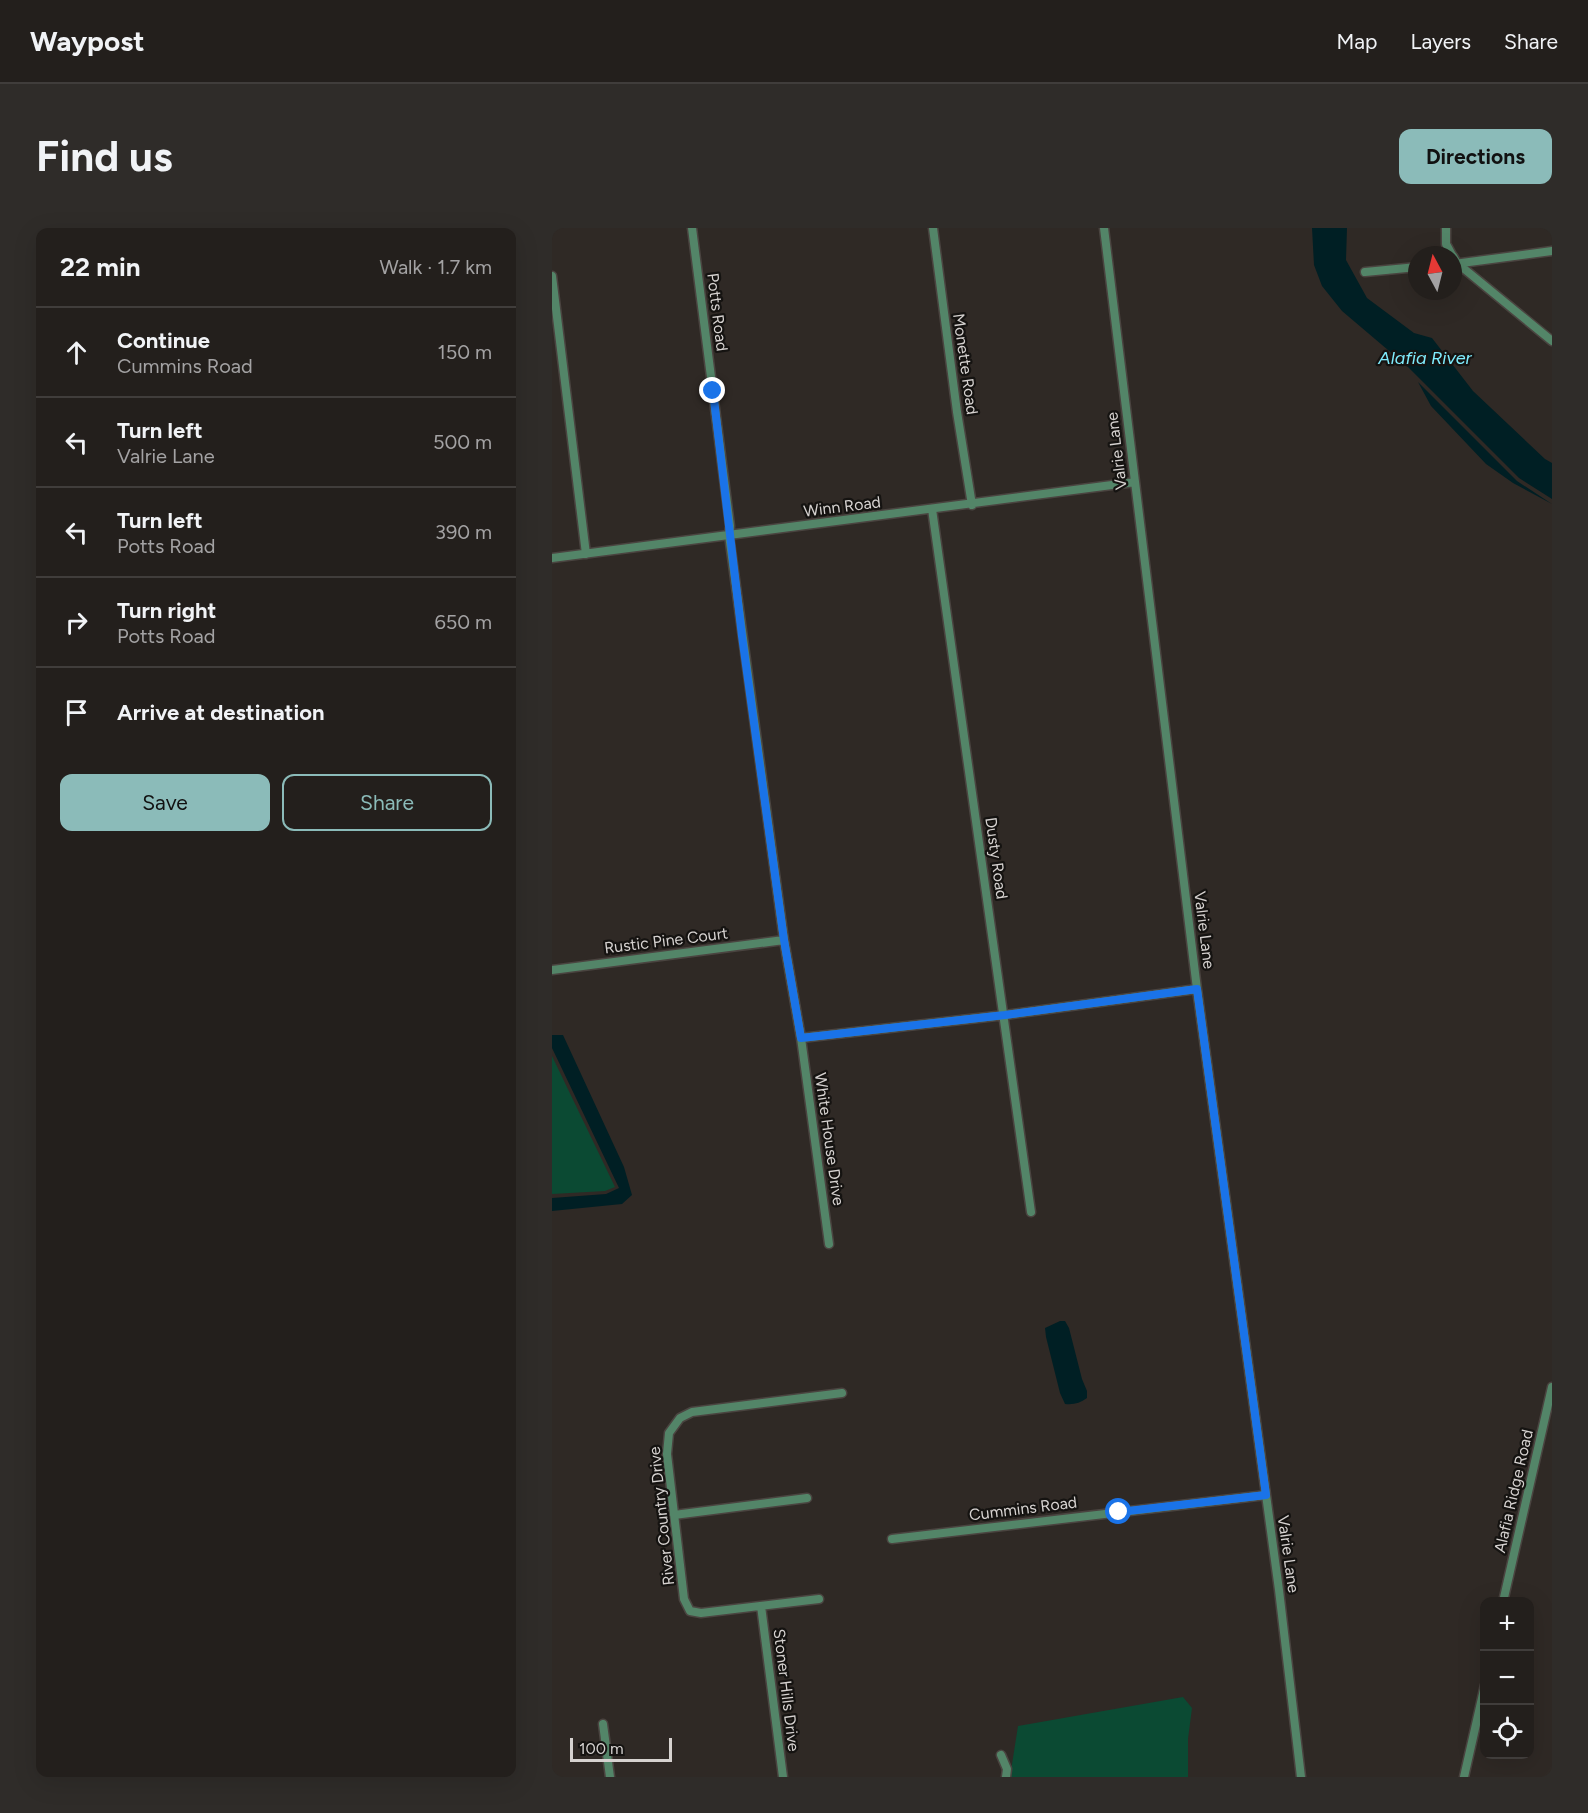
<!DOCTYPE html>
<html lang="en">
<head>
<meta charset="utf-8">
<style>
  :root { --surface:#231f1c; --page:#2f2c29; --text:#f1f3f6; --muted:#a3a2a3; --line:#403d3b; --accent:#8bbbb9 }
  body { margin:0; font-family:Figtree,sans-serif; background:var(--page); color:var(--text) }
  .controls { position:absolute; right:18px; bottom:18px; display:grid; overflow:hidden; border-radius:12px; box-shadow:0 6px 24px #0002 }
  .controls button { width:54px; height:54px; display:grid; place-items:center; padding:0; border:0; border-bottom:2px solid var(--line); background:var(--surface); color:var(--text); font:30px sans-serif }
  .compass { position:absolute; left:856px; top:18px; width:54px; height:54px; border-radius:50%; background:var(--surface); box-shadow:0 6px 24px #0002; rotate:353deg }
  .scale { position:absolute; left:18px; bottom:15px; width:102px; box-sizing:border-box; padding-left:6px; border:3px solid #d6d2d0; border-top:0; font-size:16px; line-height:21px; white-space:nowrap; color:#d6d2d0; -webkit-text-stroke:4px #151311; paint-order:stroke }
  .stop { position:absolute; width:18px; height:18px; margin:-14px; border:4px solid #1a73e8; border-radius:50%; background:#fff }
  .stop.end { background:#1a73e8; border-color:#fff; box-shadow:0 2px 6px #0008 }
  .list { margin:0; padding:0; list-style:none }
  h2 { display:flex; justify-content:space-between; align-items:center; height:78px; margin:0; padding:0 24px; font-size:26px }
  h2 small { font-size:20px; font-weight:400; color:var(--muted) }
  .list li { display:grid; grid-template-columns:39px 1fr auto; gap:18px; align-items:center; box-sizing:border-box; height:90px; padding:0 24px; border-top:2px solid var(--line) }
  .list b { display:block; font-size:22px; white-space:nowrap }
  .list p { margin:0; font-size:20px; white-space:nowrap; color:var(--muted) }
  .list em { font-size:20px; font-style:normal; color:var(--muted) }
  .actions { display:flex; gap:12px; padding:18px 24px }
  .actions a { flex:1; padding:14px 0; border:2px solid var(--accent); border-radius:12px; text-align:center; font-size:21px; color:var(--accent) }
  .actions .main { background:var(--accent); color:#111 }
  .icon { flex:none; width:33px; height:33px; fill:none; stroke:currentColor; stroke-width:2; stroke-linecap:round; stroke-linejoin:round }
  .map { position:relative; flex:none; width:1000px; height:1549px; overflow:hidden; border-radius:12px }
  header { display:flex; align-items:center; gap:36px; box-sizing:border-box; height:84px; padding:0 30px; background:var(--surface); border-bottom:2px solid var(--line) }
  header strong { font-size:28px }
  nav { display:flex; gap:33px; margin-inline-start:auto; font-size:21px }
  .intro { display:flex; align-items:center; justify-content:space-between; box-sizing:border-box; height:144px; padding:0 36px }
  h1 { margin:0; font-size:42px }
  .button { padding:15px 27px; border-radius:12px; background:var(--accent); color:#111; font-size:21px; font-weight:700 }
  main { display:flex; gap:36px; padding:0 36px }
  aside { flex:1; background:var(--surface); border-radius:12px; box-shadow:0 6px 24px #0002 }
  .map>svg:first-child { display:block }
  .green { fill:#0b4a33 }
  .water { fill:#001f24 }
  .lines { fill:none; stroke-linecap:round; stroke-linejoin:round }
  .minor-casing { stroke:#4a4440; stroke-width:11 }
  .minor { stroke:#538568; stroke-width:8 }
  .route { stroke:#1a73e8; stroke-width:8 }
  .labels { text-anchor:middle; stroke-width:4.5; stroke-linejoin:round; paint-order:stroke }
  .street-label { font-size:16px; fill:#d6d2d0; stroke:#151311 }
  .water-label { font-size:18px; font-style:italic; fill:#7fecfd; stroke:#151311 }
</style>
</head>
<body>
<header>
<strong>Waypost</strong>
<nav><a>Map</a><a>Layers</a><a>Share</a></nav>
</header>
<div class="intro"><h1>Find us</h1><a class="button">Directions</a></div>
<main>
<aside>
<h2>22 min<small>Walk · 1.7 km</small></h2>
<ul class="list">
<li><svg class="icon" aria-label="ahead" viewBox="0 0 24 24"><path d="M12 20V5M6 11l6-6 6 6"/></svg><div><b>Continue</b><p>Cummins Road</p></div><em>150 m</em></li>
<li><svg class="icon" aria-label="left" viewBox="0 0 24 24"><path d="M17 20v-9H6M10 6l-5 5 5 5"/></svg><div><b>Turn left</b><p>Valrie Lane</p></div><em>500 m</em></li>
<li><svg class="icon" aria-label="left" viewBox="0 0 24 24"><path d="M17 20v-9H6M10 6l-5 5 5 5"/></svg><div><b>Turn left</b><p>Potts Road</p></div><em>390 m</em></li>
<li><svg class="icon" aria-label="right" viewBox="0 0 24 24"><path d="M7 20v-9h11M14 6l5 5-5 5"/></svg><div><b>Turn right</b><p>Potts Road</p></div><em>650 m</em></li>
<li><svg class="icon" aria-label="arrive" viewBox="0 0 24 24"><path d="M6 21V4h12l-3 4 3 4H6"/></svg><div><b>Arrive at destination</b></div></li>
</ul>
<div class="actions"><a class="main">Save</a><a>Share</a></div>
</aside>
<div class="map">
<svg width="1000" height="1549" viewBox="0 0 1000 1549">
  <rect width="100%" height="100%" fill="#2f2925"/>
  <path class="green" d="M0 828 63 959 53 963 0 966Z
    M631 1469 640 1480 636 1511V1549H458L466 1498Z"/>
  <path class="water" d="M760 0H795L794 32 815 70 862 105 880 110 921 163 993 231 1000 235V271L967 250 856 139 790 83 770 58 762 37Z
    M866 154 965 253 1000 276 961 255 934 236 879 178Z
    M0 807H11L72 939 80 967 70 976 0 983V970L54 966 67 960 0 820Z
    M508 1093H513L517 1100 530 1151 535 1163V1170C528 1175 522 1177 513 1176L508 1165 494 1109 493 1100Z"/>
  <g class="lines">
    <g class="minor-casing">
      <path id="minor" d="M140 0 178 298 177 307 232 712 249 810 277 1016
        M381 0 405 184 420 277
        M552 0 645 761 727 1362 749 1549
        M894 0V16L900 27
        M901 28 905 35 1000 113
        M902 36 1000 23
        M813 44 865 39
        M0 48 34 326
        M380 281 479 984
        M0 330 583 254
        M0 742 232 712
        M249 810 453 787 645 761
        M122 1287 255 1270
        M340 1311 714 1267
        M267 1371 149 1385 138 1383 132 1371 115 1226 117 1205 128 1190 140 1184 290 1165
        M951 1374 1000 1159
        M209 1378 231 1549
        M51 1496 58 1549
        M449 1527 455 1541 454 1549
        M912 1549 933 1457"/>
    </g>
    <use href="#minor" class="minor"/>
  </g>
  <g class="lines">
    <path class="route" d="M161 163 190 408 232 712 249 810 453 787 645 761 714 1267 567 1284"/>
  </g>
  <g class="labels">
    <g class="street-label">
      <text transform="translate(166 84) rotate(83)" y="6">Potts Road</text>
      <text transform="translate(414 136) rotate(82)" y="6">Monette Road</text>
      <text transform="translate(564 223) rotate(-97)" y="6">Valrie Lane</text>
      <text transform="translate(290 278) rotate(-7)" y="6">Winn Road</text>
      <text transform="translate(445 630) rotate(82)" y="6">Dusty Road</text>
      <text transform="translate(653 702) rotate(83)" y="6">Valrie Lane</text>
      <text transform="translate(114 712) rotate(-7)" y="6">Rustic Pine Court</text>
      <text transform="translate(278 911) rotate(82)" y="6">White House Drive</text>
      <text transform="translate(961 1263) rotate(-77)" y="6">Alafia Ridge Road</text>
      <text transform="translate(471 1280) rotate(-7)" y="6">Cummins Road</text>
      <text transform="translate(109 1288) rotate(-96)" y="6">River Country Drive</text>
      <text transform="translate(737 1326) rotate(82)" y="6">Valrie Lane</text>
      <text transform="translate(235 1462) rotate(83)" y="6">Stoner Hills Drive</text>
    </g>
    <g class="water-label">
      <text x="873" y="136">Alafia River</text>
    </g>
  </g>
</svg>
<div class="controls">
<button>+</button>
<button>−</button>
<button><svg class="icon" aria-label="locate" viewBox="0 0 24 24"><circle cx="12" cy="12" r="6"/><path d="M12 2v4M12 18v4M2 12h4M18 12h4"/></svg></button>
</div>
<svg class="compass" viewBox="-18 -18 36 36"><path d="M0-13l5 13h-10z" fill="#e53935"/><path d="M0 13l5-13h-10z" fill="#a3a2a3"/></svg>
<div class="scale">100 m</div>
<div class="stop" style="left:567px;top:1284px"></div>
<div class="stop end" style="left:161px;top:163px"></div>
</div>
</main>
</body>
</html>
